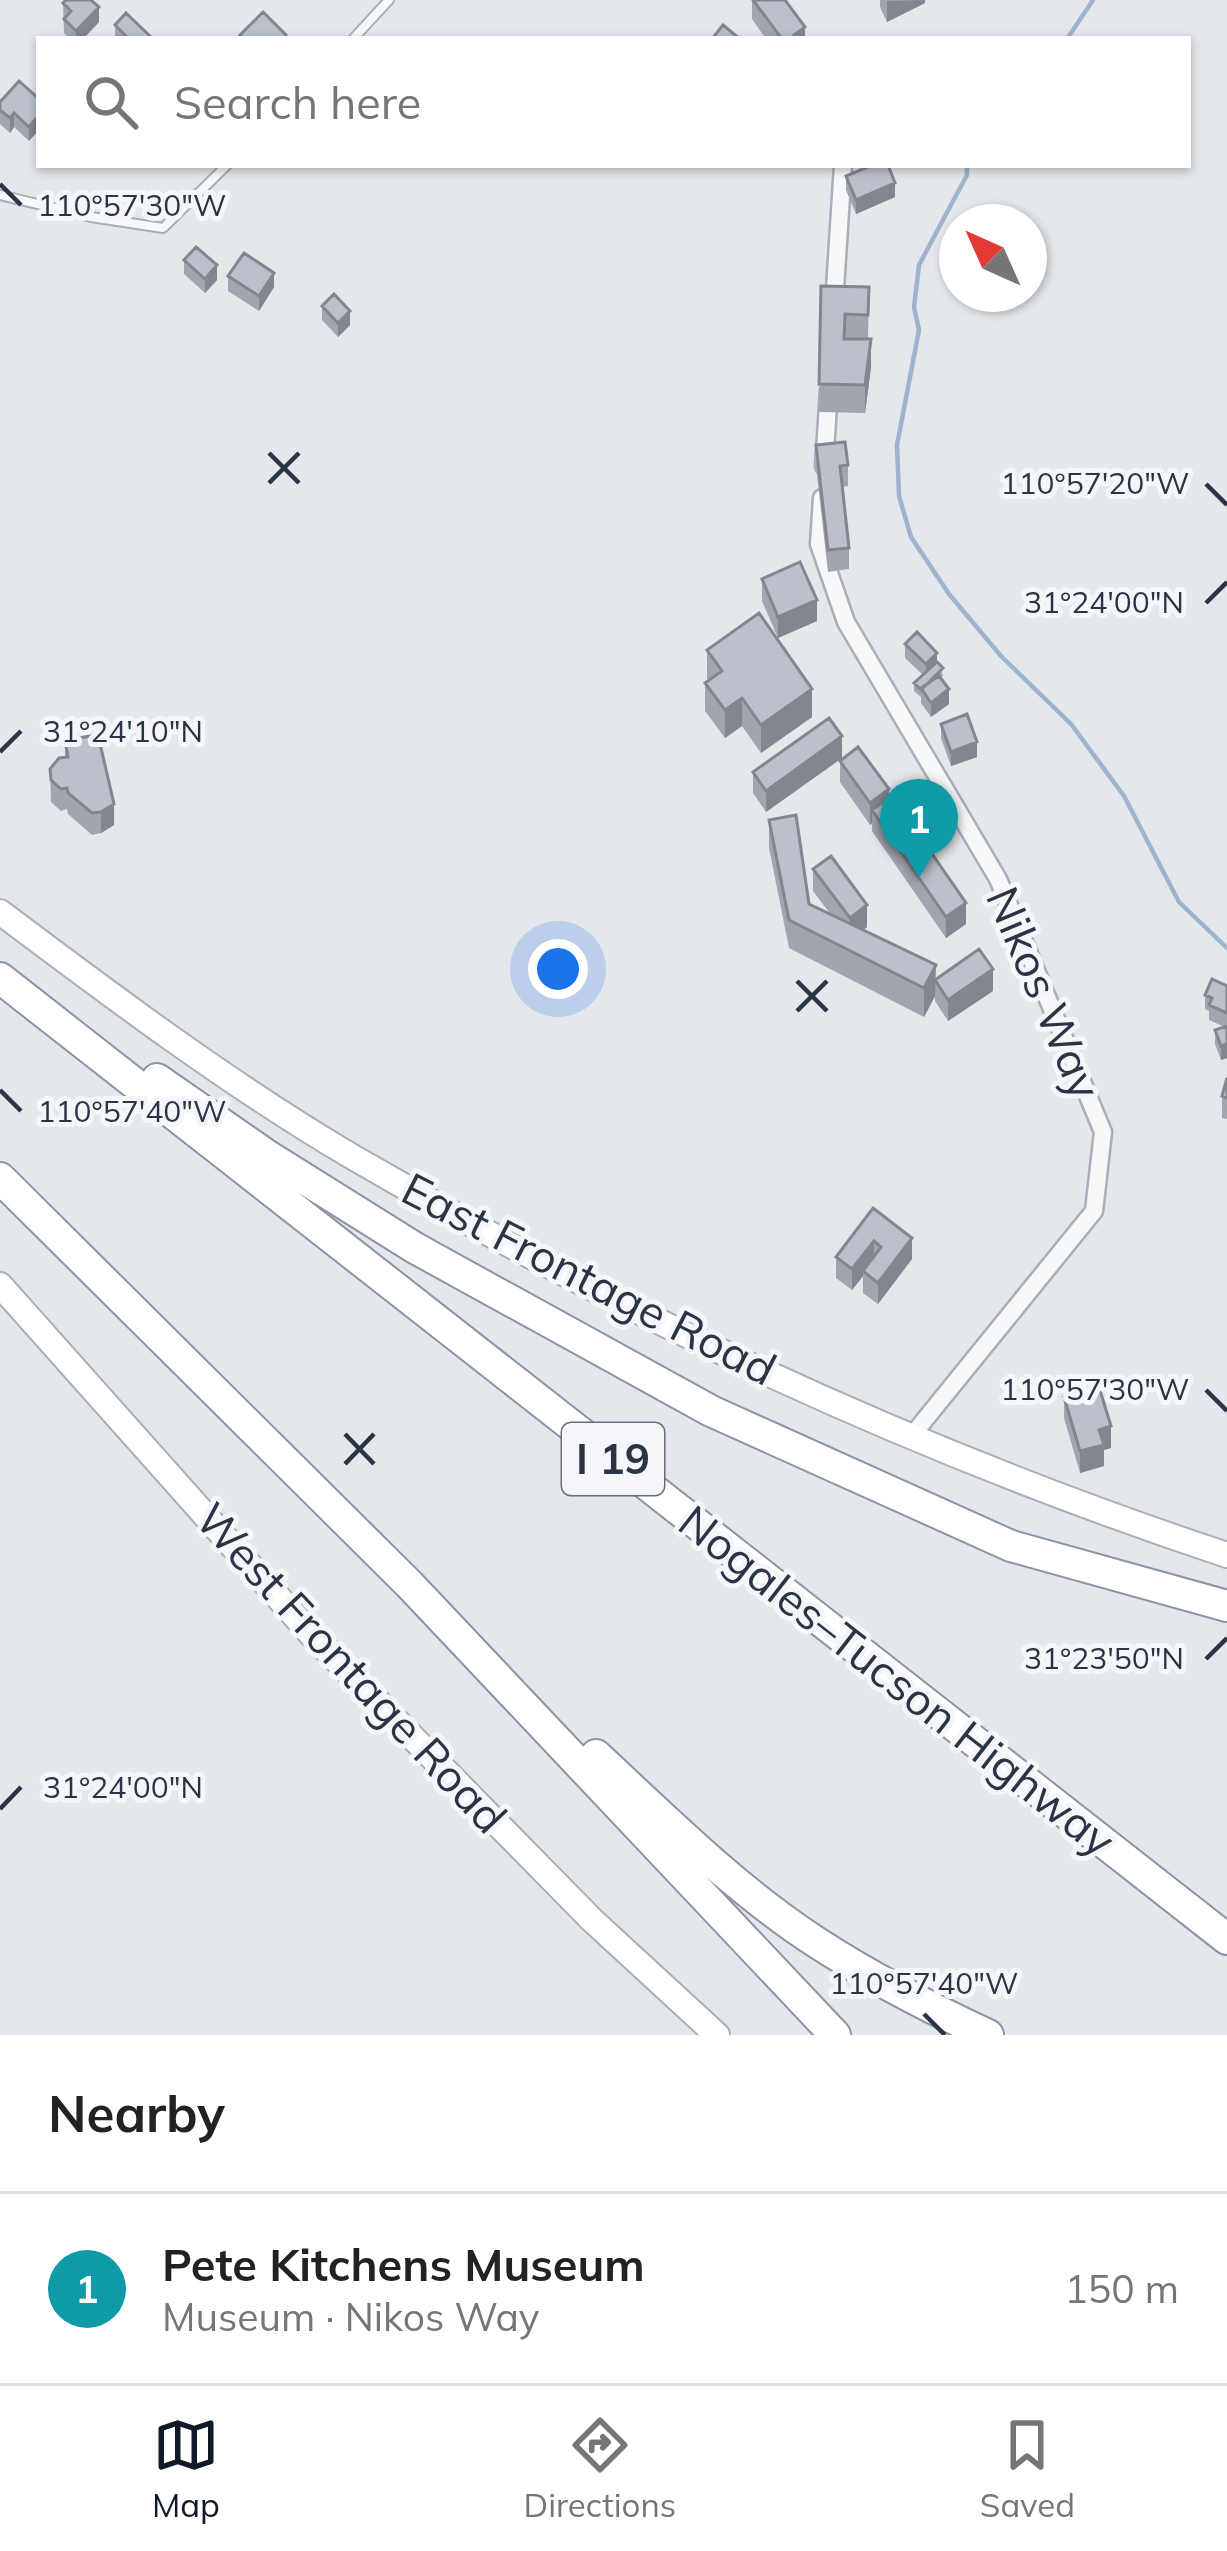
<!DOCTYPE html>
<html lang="en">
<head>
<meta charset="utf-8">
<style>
  :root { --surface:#fff; --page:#f2f2f2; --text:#222; --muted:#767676; --line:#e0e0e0; --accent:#111827 }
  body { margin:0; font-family:Mulish,sans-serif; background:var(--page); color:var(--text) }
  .compass { position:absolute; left:939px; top:204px; width:108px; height:108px; border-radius:50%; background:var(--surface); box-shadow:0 3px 9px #0004; rotate:315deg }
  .you { position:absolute; left:558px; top:969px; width:42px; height:42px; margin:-30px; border:9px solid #fff; border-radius:50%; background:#1a73e8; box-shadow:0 0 0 18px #1a73e833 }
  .badge { display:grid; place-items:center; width:78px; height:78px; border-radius:50%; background:var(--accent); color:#fff; font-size:39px; font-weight:700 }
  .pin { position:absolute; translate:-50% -99px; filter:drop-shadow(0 3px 6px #0008) }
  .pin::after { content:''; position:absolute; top:63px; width:42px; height:36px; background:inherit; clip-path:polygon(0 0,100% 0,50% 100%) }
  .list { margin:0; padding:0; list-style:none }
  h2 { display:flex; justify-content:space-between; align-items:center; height:156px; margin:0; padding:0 48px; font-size:51px }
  h2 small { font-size:39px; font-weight:400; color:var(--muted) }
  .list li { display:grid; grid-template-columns:78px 1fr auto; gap:36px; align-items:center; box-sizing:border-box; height:192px; padding:0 48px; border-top:3px solid var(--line) }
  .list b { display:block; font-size:45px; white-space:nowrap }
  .list p { margin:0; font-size:39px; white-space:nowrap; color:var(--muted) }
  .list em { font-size:39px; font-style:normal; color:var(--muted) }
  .icon { flex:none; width:66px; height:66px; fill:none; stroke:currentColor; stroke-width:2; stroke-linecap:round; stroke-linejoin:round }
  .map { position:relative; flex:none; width:1227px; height:2035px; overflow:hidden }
  .search { position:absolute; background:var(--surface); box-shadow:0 3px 9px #0004; left:36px; right:36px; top:36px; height:132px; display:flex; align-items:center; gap:30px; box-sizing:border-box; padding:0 42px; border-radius:0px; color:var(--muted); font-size:45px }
  .sheet { height:348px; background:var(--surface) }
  nav { display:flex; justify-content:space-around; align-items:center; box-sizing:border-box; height:168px; border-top:3px solid var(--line); background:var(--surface); font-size:33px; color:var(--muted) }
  nav a { display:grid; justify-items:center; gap:6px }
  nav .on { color:var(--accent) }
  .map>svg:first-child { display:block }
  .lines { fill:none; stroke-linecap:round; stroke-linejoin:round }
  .stream { stroke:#9fb4cc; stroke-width:4.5 }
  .lane-casing { stroke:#a9aeb7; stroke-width:12 }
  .street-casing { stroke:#a9aeb7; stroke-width:21 }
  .secondary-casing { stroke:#a9aeb7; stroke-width:28 }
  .highway-casing { stroke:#8b94a3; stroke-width:34 }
  .lane { stroke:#f7f8fa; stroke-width:8 }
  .street { stroke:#f7f8fa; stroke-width:16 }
  .secondary { stroke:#fff; stroke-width:24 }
  .highway { stroke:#fff; stroke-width:30 }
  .wall { fill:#a1a5ae }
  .shaded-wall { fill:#83868d }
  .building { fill:#bbc0ca; stroke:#83868d; stroke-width:3 }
  .ticks { fill:none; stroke:#2b3445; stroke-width:4.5 }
  .labels { text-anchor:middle; stroke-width:10; stroke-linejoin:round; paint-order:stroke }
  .shield { fill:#f4f6f9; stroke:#676e7b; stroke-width:3 }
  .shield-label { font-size:42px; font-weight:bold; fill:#2b3445 }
  .street-label { font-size:45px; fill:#2b3445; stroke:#f4f6f9 }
  .ticks-label { font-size:30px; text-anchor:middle; fill:#2b3445; stroke:#f4f6f9; stroke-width:10; stroke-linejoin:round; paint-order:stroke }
</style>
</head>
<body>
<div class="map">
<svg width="1227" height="2035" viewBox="0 0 1227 2035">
  <rect width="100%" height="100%" fill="#e4e7ec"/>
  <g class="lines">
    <path class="stream" d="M1067 39 1093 0
      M967 165V175L919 265 914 307 919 330 897 445 899 496 911 537 949 594 1001 656 1071 724 1124 796 1179 902 1227 948"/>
    <g class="lane-casing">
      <path id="lane" d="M353 39 389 0
        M0 195 91 217 163 228 227 165"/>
    </g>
    <g class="street-casing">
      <path id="street" d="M834 304 843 165
        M824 466 829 390
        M822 498 819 544 846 622 998 879 1103 1132 1094 1211 910 1438"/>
    </g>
    <g class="secondary-casing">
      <path id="secondary" d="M0 912C113 997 229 1084 351 1156 629 1318 922 1454 1227 1555
        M0 1285 310 1633 592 1920 717 2035"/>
    </g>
    <g class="highway-casing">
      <path id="highway" d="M0 978 1227 1939
        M157 1079 268 1156 415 1248 711 1411 1011 1546 1227 1606
        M0 1178 410 1585 835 2035
        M596 1755C666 1820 736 1890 816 1942 871 1978 928 2007 988 2035"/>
    </g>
    <use href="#lane" class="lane"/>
    <use href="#street" class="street"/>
    <use href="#secondary" class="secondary"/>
    <use href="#highway" class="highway"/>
  </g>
  <path class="wall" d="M752 0H785L805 38 809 39H766L752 19Z
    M880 0H925V3L887 22 880 7Z
    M63 3 99 22 83 39H70L64 33Z
    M115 25 153 39H115Z
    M39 99 29 141 14 127 10 133 0 124V102Z
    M846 176 895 197 856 214 846 190Z
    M184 260 217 280 205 293 184 274Z
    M228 276 274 287 259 311 228 291Z
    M821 286 869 287 868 339 871 367 865 413 819 412Z
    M322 306 350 325 338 337 322 320Z
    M816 445 848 465V486L842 487 849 548V569L828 572 816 466Z
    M762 579 817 621 778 638 762 601Z
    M905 644 937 662 943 676 941 678 949 704 931 717 921 703V697L914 691V683L923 675 905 658Z
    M707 650 812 717 761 753 742 726 725 738 705 711V683L709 681 707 678Z
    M941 724 977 757 951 766 941 738Z
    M65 740 114 825 101 833 92 835 68 814 67 809 61 811 51 802 50 769 65 757Z
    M842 758 766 812 753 793V772Z
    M840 761 889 798 966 924 946 938 872 831V823L870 825 840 782Z
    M769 820 809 904 831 915 813 891V869L867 927 863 930 936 979 993 991 948 1021 935 1001V996L924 1017 789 948 769 848Z
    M1227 986V1058L1221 1060 1215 1044V1030L1225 1027 1209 1020V1011L1205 1009V995Z
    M1227 1078V1119L1222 1118V1096Z
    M873 1208 912 1259 878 1304 863 1293V1276L852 1290 836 1278V1257Z
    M1064 1397 1111 1448 1104 1450V1466L1080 1473 1064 1418Z"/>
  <path class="shaded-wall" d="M925 0V3L887 22V1Z
    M99 7V22L83 39H76V31Z
    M805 27V39H794V35Z
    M14 113V127L10 133V118Z
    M39 115V130L29 141V127Z
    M895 183V197L856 214V200Z
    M217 265V280L205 293V279Z
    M274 273V287L259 311V296Z
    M350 311V325L338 337V323Z
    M871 339V367L865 413V385Z
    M817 600V621L778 638V617Z
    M937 653V667L926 678V664Z
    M812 689V717L761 753V725Z
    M949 689V704L931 717V703Z
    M742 698V726L725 738V710Z
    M842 736V758L766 812V791Z
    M977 742V757L951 766V752Z
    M889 789V811L872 810V823L870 825V803Z
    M114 804V825L101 833V812Z
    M966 903V924L946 938V917Z
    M867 905V927L850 940V918Z
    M936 965 935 996 924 1017V988Z
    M993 969V991L948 1021V1000Z
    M1227 1044V1058L1221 1060V1046Z
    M912 1238V1259L878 1304V1283Z
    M874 1241V1262L863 1270V1276L852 1290V1269Z
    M1111 1426V1448L1104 1450V1466L1080 1473V1451L1099 1430Z"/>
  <path class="building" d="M66 0H91L99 7 76 31 64 19 71 11 63 3Z
    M753 0H785L805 27 794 35 797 39H782Z
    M263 12 286 35 283 39H244L240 35Z
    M126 13 153 39H129L115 25Z
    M723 25 740 39H712Z
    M19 81 39 99V115L29 127 14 113 10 118 0 110V102Z
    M872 165H888L895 183 856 200 846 176Z
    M196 247 217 265 205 279 184 260Z
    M244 253 274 273 259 296 228 276Z
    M821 286 869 287 868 315 845 314 844 339H871L865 385 819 384Z
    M334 294 350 311 338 323 322 306Z
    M845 442 848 465 840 466 849 548 828 550 816 445Z
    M800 562 817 600 778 617 762 579Z
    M759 613 812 689 761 725 742 698 725 710 705 683 722 671 707 650Z
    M917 632 937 653 926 664 905 644Z
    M937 662 943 668 921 690 914 683Z
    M939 676 949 689 931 703 921 688Z
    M967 714 977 742 951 752 941 724Z
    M829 718 842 736 766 791 753 772Z
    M98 735 114 804 101 812 92 813 68 793 67 788 61 789 51 780 50 769 59 758 68 757 65 740Z
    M858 747 889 789 870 803 840 761Z
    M892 796 966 903 946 917 872 810Z
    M796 815 809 904 936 965 924 988 789 920 769 820Z
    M831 856 867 905 850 918 813 869Z
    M979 949 993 969 948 1000 935 980Z
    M1212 979 1227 986V1013L1209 1005 1212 998 1205 995Z
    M1227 1026V1044L1221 1046 1215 1030Z
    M1227 1078V1098L1222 1096Z
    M873 1208 912 1238 878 1283 863 1271 881 1247 874 1241 852 1269 836 1257Z
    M1099 1387 1111 1426 1099 1430 1104 1445 1080 1451 1064 1397Z"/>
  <path class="ticks" d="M0 184 21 205M269 453 299 483M269 483 299 453M1206 484 1227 505M1206 603 1227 582M0 752 21 731M797 981 827 1011M797 1011 827 981M0 1090 21 1111M1206 1390 1227 1411M345 1434 374 1464M345 1464 374 1434M1206 1659 1227 1638M0 1809 21 1787M924 2014 945 2035"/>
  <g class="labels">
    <rect class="shield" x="562" y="1423" width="102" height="72" rx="9"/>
    <g class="shield-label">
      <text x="613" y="1474">I 19</text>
    </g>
    <g class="street-label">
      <text transform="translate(1044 993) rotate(67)" y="16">Nikos Way</text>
      <text transform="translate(589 1279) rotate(27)" y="16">East Frontage Road</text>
      <text transform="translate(351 1668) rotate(47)" y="16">West Frontage Road</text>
      <text transform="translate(897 1681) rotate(38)" y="16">Nogales–Tucson Highway</text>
    </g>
  </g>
  <g class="ticks-label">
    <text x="132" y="216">110°57'30"W</text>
    <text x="1095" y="494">110°57'20"W</text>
    <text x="1104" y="613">31°24'00"N</text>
    <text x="123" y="742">31°24'10"N</text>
    <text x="132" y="1122">110°57'40"W</text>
    <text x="1095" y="1400">110°57'30"W</text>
    <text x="1104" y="1669">31°23'50"N</text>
    <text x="123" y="1798">31°24'00"N</text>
    <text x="924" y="1994">110°57'40"W</text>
  </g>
</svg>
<svg class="compass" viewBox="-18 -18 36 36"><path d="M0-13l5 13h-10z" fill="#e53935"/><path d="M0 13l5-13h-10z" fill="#767676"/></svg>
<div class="you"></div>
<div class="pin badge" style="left:919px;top:878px;background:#0f9aa8">1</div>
<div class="search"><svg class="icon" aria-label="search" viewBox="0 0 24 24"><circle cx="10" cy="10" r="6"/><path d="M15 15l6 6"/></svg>Search here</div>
</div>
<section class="sheet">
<h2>Nearby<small></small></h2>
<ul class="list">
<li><span class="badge" style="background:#0f9aa8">1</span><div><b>Pete Kitchens Museum</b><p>Museum · Nikos Way</p></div><em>150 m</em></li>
</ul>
</section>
<nav>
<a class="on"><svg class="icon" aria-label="map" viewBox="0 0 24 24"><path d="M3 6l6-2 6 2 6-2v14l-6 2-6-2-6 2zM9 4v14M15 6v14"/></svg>Map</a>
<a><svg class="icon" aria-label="directions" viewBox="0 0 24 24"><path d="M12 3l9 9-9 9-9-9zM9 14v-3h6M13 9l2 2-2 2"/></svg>Directions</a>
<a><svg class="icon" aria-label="saved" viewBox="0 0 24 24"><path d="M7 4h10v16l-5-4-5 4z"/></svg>Saved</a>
</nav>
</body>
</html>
